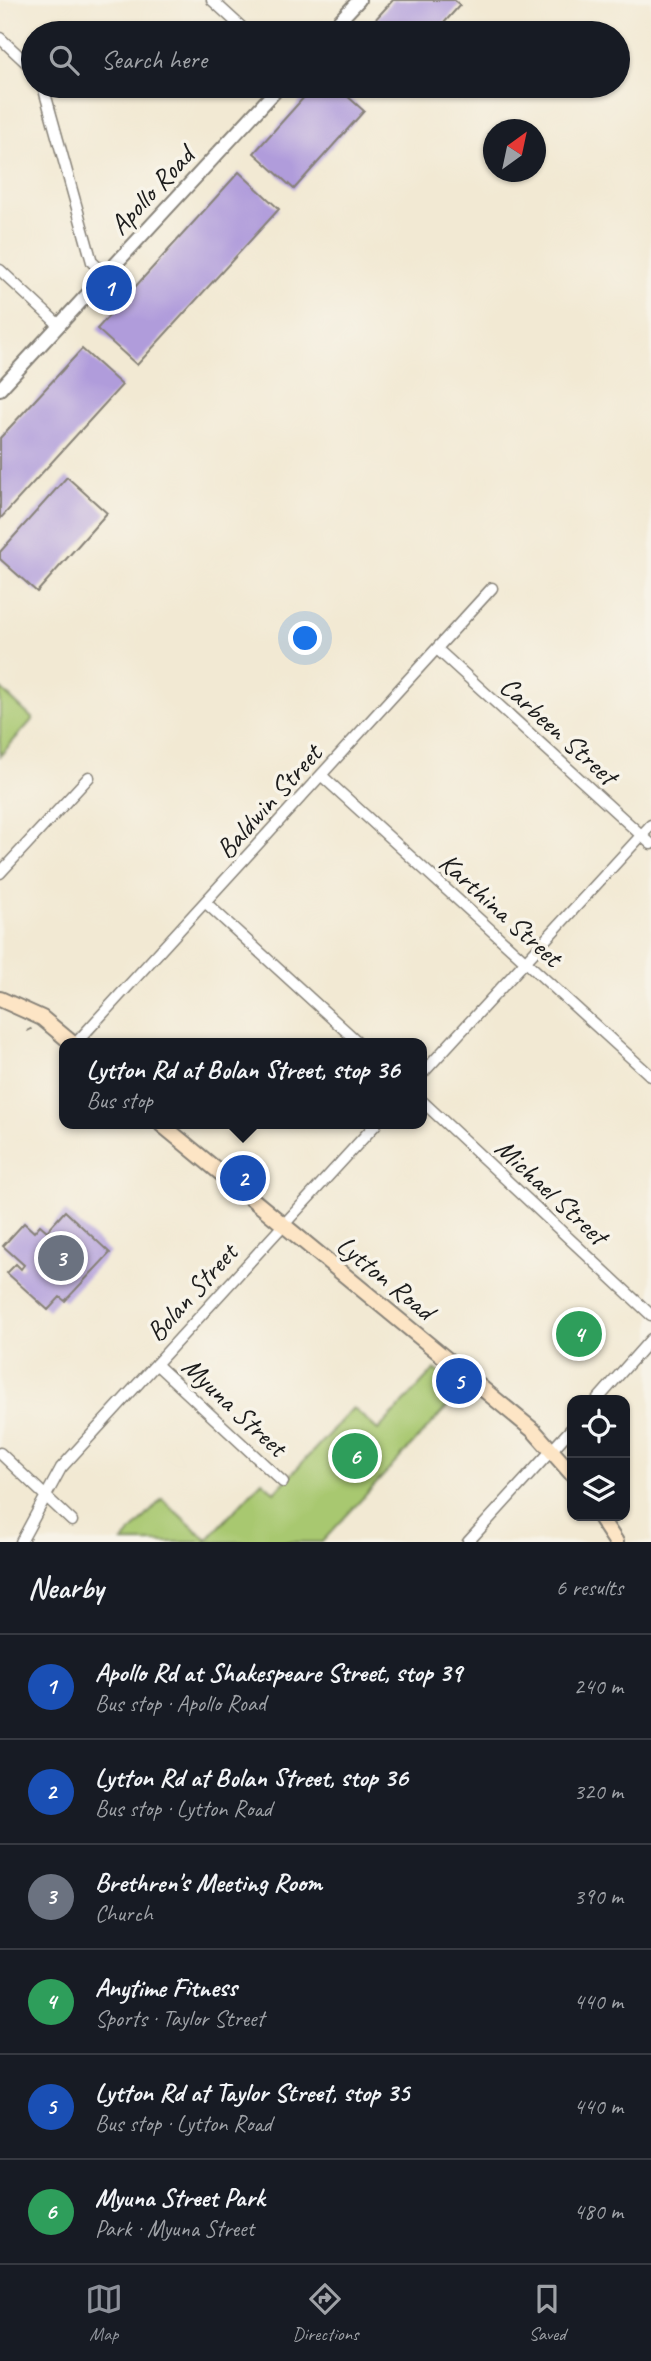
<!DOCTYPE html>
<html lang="en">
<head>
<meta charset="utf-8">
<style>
  :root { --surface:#171b24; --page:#242831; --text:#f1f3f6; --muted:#9ea1a6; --line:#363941; --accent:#8c9099 }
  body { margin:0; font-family:Caveat,sans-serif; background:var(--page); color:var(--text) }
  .controls { position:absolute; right:21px; bottom:21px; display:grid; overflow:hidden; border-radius:14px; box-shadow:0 2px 5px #0004 }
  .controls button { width:63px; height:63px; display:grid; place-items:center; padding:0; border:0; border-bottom:2px solid var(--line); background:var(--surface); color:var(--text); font:35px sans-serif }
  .compass { position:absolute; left:483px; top:119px; width:63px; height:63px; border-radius:50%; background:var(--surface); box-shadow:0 2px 5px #0004; rotate:33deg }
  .you { position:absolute; left:306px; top:639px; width:24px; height:24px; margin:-18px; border:5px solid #fff; border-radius:50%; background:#1a73e8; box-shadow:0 0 0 10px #1a73e833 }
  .badge { display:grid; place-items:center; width:46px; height:46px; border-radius:50%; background:var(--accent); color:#fff; font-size:23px; font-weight:700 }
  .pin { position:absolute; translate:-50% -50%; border:4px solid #fff; box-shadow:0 2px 7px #0006 }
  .popup { position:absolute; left:59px; top:1038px; width:368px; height:91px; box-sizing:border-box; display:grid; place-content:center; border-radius:14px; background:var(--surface); filter:drop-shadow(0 2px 5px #0005); font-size:23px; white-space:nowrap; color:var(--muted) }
  .popup b { font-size:26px; color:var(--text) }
  .popup::after { content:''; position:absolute; left:50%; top:100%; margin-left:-14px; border:14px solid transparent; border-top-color:var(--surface) }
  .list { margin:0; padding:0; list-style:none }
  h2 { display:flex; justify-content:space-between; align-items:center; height:91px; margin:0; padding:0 28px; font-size:30px }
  h2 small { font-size:23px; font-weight:400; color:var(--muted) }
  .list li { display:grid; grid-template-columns:46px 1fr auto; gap:21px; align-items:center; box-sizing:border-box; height:105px; padding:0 28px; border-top:2px solid var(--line) }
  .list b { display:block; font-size:26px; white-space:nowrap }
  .list p { margin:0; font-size:23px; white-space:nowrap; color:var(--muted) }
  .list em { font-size:23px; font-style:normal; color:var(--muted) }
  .icon { flex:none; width:38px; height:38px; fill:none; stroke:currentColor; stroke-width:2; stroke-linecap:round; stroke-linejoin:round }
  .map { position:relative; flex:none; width:651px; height:1542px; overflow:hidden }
  .search { position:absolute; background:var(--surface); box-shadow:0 2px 5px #0004; left:21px; right:21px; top:21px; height:77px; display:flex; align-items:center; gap:18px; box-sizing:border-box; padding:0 24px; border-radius:38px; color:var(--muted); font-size:26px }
  .sheet { height:721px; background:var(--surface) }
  nav { display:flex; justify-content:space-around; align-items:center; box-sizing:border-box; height:98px; border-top:2px solid var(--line); background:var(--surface); font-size:19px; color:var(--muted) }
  nav a { display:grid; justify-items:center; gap:4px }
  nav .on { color:var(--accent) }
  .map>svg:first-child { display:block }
  .green { fill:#a8c870; stroke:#627246; stroke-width:2 }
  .building { fill:#b09cdb }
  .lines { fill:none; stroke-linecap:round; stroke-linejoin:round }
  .minor-casing { stroke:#878278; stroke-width:13 }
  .tertiary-casing { stroke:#878278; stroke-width:16 }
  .secondary-casing { stroke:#878278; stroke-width:18 }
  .path { stroke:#878278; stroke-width:2; stroke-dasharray:5 5; stroke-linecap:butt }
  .minor { stroke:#fff; stroke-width:10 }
  .tertiary { stroke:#fff; stroke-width:12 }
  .secondary { stroke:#fde5c5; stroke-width:14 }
  .labels { text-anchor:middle; stroke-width:7; stroke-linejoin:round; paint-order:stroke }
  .street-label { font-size:28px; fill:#1c1c1c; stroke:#f7f3e8 }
</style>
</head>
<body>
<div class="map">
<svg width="651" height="1542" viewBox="0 0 651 1542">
  <rect width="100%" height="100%" fill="#f7f3e8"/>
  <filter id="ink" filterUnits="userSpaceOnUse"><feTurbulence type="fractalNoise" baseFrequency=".0143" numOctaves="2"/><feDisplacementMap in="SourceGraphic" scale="14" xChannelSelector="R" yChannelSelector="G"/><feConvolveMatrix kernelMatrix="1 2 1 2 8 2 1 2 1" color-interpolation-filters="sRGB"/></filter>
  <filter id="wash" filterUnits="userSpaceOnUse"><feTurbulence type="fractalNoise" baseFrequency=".00686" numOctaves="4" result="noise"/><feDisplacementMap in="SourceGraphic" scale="28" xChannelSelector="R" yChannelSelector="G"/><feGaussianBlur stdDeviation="1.57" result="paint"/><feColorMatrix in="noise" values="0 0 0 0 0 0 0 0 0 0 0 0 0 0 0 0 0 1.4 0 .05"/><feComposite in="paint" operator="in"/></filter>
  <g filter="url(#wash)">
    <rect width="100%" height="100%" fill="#f2e9d3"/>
    <path class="green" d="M0 688 33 719 0 756Z
      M435 1369 461 1392 322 1542H122L162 1499 207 1540 262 1481 275 1492 353 1408 378 1430Z"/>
    <g id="blocks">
      <path class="building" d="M393 0H454L460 5 435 33H363Z
        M314 86H336L364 111 294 189 254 153Z
        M239 172 279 209 137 365 97 329Z
        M82 349 122 385 0 519V438Z
        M67 477 107 513 37 592 0 559V552Z
        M65 1211 110 1253 65 1301 60 1297 48 1310 7 1273 16 1264 21 1269 24 1265 3 1246 24 1223 34 1232 40 1225 47 1231Z"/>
    </g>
  </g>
  <g filter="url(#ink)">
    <use href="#blocks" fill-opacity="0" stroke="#878278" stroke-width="2"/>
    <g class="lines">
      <g class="minor-casing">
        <path id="minor" d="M212 0 248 33
          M0 38 33 69
          M43 86 92 262 106 275
          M0 270 59 325
          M437 649 651 844
          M321 775 651 1076
          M0 873 89 777
          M206 903 359 1043
          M76 1043 492 588
          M422 1074 651 825
          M422 1101 651 1315
          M156 1364 283 1482
          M597 1400 651 1339
          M0 1453 72 1521
          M21 1542 61 1468 376 1124
          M468 1542 572 1428"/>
      </g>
      <g class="tertiary-casing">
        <path id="tertiary" d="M328 33 359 0
          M0 389 280 86"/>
      </g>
      <g class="secondary-casing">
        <path id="secondary" d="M0 999 42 1018 72 1043
          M161 1124 534 1431 572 1474
          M599 1516 616 1542"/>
      </g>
      <path class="path" d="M27 1031 33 1028"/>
      <use href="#minor" class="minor"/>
      <use href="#tertiary" class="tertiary"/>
      <use href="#secondary" class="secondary"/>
    </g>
  </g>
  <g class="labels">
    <g class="street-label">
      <text transform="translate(151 190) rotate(-47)" y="10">Apollo Road</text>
      <text transform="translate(559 730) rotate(42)" y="10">Carbeen Street</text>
      <text transform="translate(268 801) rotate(-48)" y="10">Baldwin Street</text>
      <text transform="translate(501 909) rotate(42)" y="10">Karthina Street</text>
      <text transform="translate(552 1191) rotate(43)" y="10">Michael Street</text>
      <text transform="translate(386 1277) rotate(39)" y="10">Lytton Road</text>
      <text transform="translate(191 1292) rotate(-48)" y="10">Bolan Street</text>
      <text transform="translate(235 1406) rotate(43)" y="10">Myuna Street</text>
    </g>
  </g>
</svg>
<div class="controls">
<button><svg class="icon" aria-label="locate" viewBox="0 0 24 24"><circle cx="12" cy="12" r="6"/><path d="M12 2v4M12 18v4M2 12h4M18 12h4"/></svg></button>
<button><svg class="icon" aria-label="layers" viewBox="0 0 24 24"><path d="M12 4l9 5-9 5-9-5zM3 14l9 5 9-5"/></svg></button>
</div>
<svg class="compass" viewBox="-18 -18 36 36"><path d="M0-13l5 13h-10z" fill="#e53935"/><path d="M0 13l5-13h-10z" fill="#9ea1a6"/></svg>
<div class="you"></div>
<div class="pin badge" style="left:109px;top:288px;background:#1a4fb4">1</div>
<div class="pin badge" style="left:243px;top:1178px;background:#1a4fb4">2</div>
<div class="popup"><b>Lytton Rd at Bolan Street, stop 36</b>Bus stop</div>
<div class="pin badge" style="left:61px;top:1258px;background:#6b7280">3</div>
<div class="pin badge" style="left:579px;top:1334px;background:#2e9e5b">4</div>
<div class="pin badge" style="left:459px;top:1381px;background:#1a4fb4">5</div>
<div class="pin badge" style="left:355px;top:1456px;background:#2e9e5b">6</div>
<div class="search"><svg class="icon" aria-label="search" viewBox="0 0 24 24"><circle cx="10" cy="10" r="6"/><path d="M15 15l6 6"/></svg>Search here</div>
</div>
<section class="sheet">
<h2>Nearby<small>6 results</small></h2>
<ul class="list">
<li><span class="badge" style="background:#1a4fb4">1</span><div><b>Apollo Rd at Shakespeare Street, stop 39</b><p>Bus stop · Apollo Road</p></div><em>240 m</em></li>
<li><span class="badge" style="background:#1a4fb4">2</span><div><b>Lytton Rd at Bolan Street, stop 36</b><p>Bus stop · Lytton Road</p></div><em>320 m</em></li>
<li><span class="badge" style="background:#6b7280">3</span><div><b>Brethren's Meeting Room</b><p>Church</p></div><em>390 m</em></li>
<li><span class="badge" style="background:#2e9e5b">4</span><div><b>Anytime Fitness</b><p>Sports · Taylor Street</p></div><em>440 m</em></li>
<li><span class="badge" style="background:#1a4fb4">5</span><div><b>Lytton Rd at Taylor Street, stop 35</b><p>Bus stop · Lytton Road</p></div><em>440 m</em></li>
<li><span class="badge" style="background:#2e9e5b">6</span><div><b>Myuna Street Park</b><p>Park · Myuna Street</p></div><em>480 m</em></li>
</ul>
</section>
<nav>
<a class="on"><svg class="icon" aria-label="map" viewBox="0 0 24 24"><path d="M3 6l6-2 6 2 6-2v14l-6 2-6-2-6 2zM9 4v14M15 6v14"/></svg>Map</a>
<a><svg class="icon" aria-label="directions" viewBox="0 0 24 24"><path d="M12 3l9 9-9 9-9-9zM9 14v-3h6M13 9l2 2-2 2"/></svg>Directions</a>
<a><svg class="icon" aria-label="saved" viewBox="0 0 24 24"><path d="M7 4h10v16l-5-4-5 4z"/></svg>Saved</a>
</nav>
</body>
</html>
